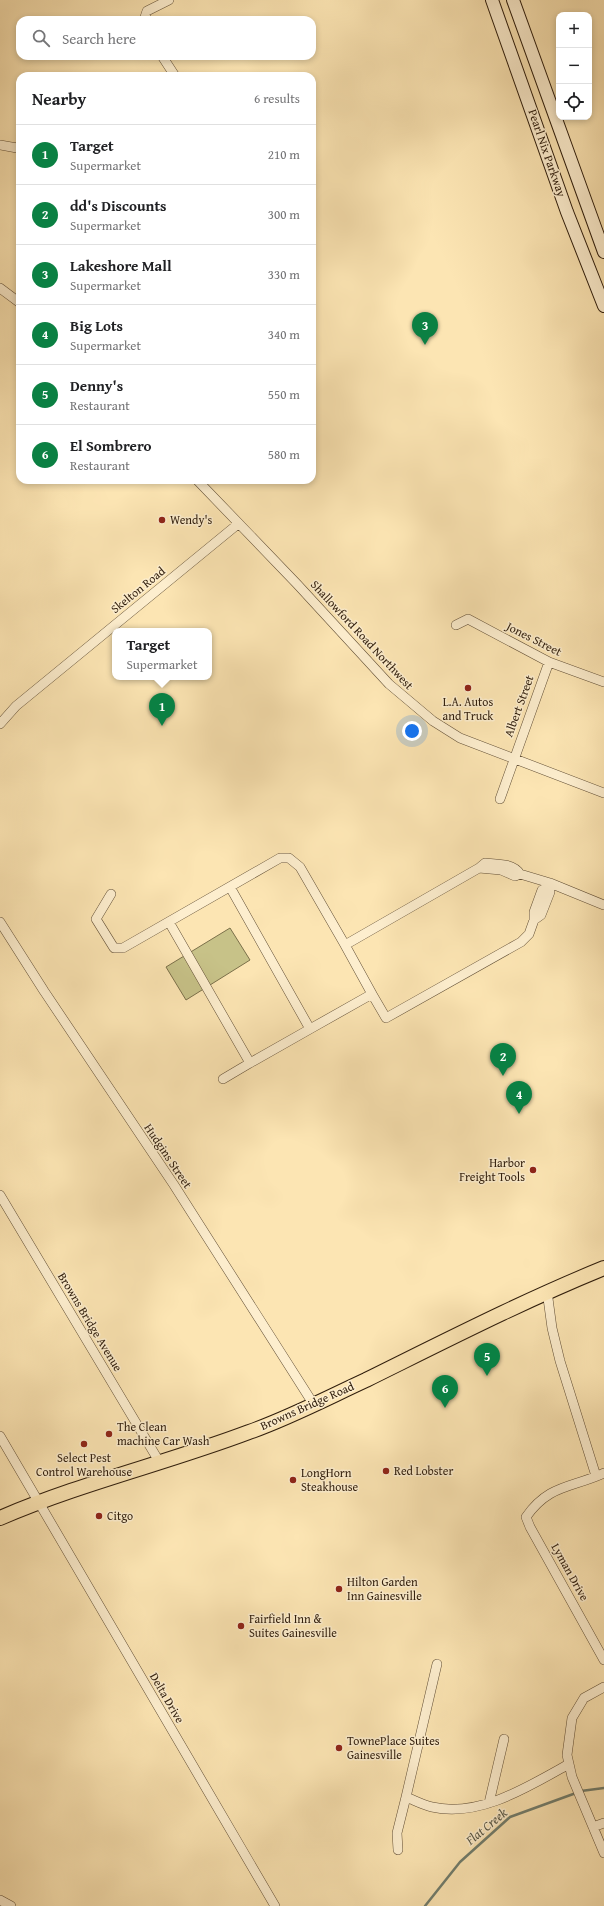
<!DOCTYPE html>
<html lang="en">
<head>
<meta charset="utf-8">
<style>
  :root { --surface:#fff; --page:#f2f2f2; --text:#202124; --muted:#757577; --line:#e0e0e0; --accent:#0b8043 }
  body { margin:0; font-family:"Gentium Book Plus",serif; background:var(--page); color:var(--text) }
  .controls { position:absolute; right:12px; top:12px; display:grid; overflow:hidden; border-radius:8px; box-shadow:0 2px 6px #0003 }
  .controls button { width:36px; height:36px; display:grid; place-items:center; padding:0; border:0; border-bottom:1px solid var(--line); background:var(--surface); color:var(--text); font:20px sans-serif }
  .you { position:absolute; left:412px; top:731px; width:14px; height:14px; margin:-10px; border:3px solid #fff; border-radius:50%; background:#1a73e8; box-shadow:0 0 0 6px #1a73e833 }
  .badge { display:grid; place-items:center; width:26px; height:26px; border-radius:50%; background:var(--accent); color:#fff; font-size:13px; font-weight:700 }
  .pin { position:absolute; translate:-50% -33px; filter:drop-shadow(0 1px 2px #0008) }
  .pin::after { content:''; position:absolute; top:21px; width:14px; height:12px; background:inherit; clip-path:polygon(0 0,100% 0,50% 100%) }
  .popup { position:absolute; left:112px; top:628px; width:100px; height:52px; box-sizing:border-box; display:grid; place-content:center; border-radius:8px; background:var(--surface); filter:drop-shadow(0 1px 3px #0005); font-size:13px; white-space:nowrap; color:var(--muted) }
  .popup b { font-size:15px; color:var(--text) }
  .popup::after { content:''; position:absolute; left:50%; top:100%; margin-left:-8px; border:8px solid transparent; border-top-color:var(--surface) }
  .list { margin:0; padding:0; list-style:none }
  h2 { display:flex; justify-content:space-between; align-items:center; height:52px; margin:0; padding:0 16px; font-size:17px }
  h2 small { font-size:13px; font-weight:400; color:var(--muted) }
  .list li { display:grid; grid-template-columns:26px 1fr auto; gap:12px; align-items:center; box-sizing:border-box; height:60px; padding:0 16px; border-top:1px solid var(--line) }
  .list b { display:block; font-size:15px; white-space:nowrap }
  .list p { margin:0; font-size:13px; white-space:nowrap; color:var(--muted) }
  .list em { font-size:13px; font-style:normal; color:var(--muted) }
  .icon { flex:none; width:22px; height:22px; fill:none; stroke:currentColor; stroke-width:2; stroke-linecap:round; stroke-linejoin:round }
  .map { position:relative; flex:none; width:604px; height:1906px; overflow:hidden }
  .search { position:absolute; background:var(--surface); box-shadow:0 2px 6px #0003; left:16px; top:16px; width:300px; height:44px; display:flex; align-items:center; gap:10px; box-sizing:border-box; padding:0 14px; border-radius:12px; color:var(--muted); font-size:15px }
  .panel { position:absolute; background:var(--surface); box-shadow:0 2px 6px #0003; left:16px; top:72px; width:300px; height:412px; border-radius:12px }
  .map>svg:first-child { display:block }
  .green { fill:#c7c288; stroke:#7b704a }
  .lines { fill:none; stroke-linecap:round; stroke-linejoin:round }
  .stream { stroke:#727e6e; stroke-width:2.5 }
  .minor-casing { stroke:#624f36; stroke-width:10 }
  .secondary-casing { stroke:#2f1d0c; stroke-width:14 }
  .primary-casing { stroke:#2f1d0c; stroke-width:16 }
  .minor { stroke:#fdeece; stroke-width:9 }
  .secondary { stroke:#fdeece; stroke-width:12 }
  .primary { stroke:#fce5b3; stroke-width:14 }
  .poi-dot { fill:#8f2418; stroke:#fdeece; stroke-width:1.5 }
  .labels { text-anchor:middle; stroke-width:3; stroke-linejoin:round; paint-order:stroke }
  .street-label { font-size:12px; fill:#2f1d0c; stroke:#fdeece }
  .poi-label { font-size:12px; fill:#2f1d0c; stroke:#fdeece; text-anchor:start }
  .water-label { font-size:13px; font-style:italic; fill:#565645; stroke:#fdeece }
</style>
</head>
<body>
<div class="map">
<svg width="604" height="1906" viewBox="0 0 604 1906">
  <rect width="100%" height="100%" fill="#fce5b3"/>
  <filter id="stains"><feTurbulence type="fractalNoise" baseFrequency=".005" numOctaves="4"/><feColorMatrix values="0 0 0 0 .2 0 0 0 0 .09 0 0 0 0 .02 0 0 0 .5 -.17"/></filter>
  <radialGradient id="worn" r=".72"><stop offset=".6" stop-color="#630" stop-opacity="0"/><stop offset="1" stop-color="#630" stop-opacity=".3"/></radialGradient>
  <path class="green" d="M230 928 250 960 186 1000 166 967Z"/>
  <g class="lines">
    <path class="stream" d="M581 1791 604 1788
      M425 1906 460 1862 510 1817 576 1793"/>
    <g class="minor-casing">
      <path id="minor" d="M144 20 147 11 169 0
        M162 56 175 76
        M0 145 17 148 20 146
        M0 288 20 303
        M197 480 297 584 389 684 433 721 460 738 604 793
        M456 625 468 619 549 662 604 682
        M0 724 16 706 238 524
        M500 799 549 662
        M479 868 501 870 515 876 520 874
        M111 894 96 919 114 948H123L280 858H289L300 867 345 945 479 868 485 863C496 864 513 863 520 874L550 883 604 905
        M534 920V912L542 890 549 887
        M0 922 44 991 174 1185 314 1405
        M169 922 250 1063 310 1029 230 887
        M345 945 372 994
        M310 1029 372 994 386 1018 521 942 529 934 534 920 541 915 550 892 549 887 550 883
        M223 1079 250 1063
        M0 1195 160 1463
        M547 1291 552 1328 560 1361 596 1476
        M0 1436 275 1906
        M604 1473C572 1488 549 1484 526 1517L530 1527 604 1660
        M437 1664 406 1797C414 1800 423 1805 432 1807 480 1818 529 1786 569 1764
        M604 1687 584 1698 572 1718 567 1755 572 1777 604 1853
        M489 1803 504 1739
        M593 1827 604 1823
        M398 1850 397 1833 406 1797
        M0 1900 11 1906"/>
    </g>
    <g class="secondary-casing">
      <path id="secondary" d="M492 0 567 212 604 306
        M513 0 604 252"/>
    </g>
    <g class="primary-casing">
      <path id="primary" d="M0 1518C81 1483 167 1463 249 1432 289 1418 327 1398 366 1380 445 1341 523 1301 604 1268"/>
    </g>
    <use href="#minor" class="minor"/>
    <use href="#secondary" class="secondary"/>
    <use href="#primary" class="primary"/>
  </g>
  <g class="poi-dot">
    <circle cx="162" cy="520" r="4"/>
    <circle cx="468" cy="688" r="4"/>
    <circle cx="533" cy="1170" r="4"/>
    <circle cx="109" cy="1434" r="4"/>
    <circle cx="84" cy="1444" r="4"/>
    <circle cx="386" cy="1471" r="4"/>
    <circle cx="293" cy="1480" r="4"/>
    <circle cx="99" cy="1516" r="4"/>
    <circle cx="339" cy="1589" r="4"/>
    <circle cx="241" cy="1626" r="4"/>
    <circle cx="339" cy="1748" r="4"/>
  </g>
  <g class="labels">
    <g class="street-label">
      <text transform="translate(547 153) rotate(71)" y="4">Pearl Nix Parkway</text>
      <text transform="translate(138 590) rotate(-39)" y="4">Skelton Road</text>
      <text transform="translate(362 635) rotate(47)" y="4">Shallowford Road Northwest</text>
      <text transform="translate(534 639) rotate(27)" y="4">Jones Street</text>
      <text transform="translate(519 706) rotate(-70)" y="4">Albert Street</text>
      <text transform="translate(168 1156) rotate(56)" y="4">Hudgins Street</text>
      <text transform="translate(90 1322) rotate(59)" y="4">Browns Bridge Avenue</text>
      <text transform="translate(307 1406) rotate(-24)" y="4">Browns Bridge Road</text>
      <text transform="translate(570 1572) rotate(61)" y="4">Lyman Drive</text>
      <text transform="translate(167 1698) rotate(60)" y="4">Delta Drive</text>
    </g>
    <g class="poi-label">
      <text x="170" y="524">Wendy's</text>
      <text x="468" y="706" text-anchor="middle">L.A. Autos<tspan x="468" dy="14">and Truck</tspan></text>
      <text x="525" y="1167" text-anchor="end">Harbor<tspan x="525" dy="14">Freight Tools</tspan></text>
      <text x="117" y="1431">The Clean<tspan x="117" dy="14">machine Car Wash</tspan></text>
      <text x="84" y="1462" text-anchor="middle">Select Pest<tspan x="84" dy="14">Control Warehouse</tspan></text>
      <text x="394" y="1475">Red Lobster</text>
      <text x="301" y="1477">LongHorn<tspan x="301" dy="14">Steakhouse</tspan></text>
      <text x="107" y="1520">Citgo</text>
      <text x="347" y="1586">Hilton Garden<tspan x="347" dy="14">Inn Gainesville</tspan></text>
      <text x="249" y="1623">Fairfield Inn &amp;<tspan x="249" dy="14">Suites Gainesville</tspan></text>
      <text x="347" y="1745">TownePlace Suites<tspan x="347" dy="14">Gainesville</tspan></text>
    </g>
    <g class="water-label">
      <text transform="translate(486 1826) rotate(-40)" y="5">Flat Creek</text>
    </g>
  </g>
  <rect width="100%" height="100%" filter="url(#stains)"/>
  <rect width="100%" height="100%" fill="url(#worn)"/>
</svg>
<div class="controls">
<button>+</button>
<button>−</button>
<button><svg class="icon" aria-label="locate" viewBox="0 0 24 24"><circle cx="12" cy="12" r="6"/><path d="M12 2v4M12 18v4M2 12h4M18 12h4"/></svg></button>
</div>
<div class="you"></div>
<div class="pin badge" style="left:162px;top:726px">1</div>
<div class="popup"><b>Target</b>Supermarket</div>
<div class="pin badge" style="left:503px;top:1076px">2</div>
<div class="pin badge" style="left:425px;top:345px">3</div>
<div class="pin badge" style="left:519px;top:1114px">4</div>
<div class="pin badge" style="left:487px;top:1376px">5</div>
<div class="pin badge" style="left:445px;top:1408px">6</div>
<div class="search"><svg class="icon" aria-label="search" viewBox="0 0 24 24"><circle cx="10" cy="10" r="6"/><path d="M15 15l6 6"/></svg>Search here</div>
<section class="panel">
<h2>Nearby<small>6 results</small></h2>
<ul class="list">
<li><span class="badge">1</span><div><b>Target</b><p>Supermarket</p></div><em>210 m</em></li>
<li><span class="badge">2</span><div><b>dd's Discounts</b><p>Supermarket</p></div><em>300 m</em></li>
<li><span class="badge">3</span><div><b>Lakeshore Mall</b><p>Supermarket</p></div><em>330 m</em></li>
<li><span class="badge">4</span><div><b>Big Lots</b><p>Supermarket</p></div><em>340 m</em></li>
<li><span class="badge">5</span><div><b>Denny's</b><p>Restaurant</p></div><em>550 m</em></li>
<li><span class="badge">6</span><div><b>El Sombrero</b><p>Restaurant</p></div><em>580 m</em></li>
</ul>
</section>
</div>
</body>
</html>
